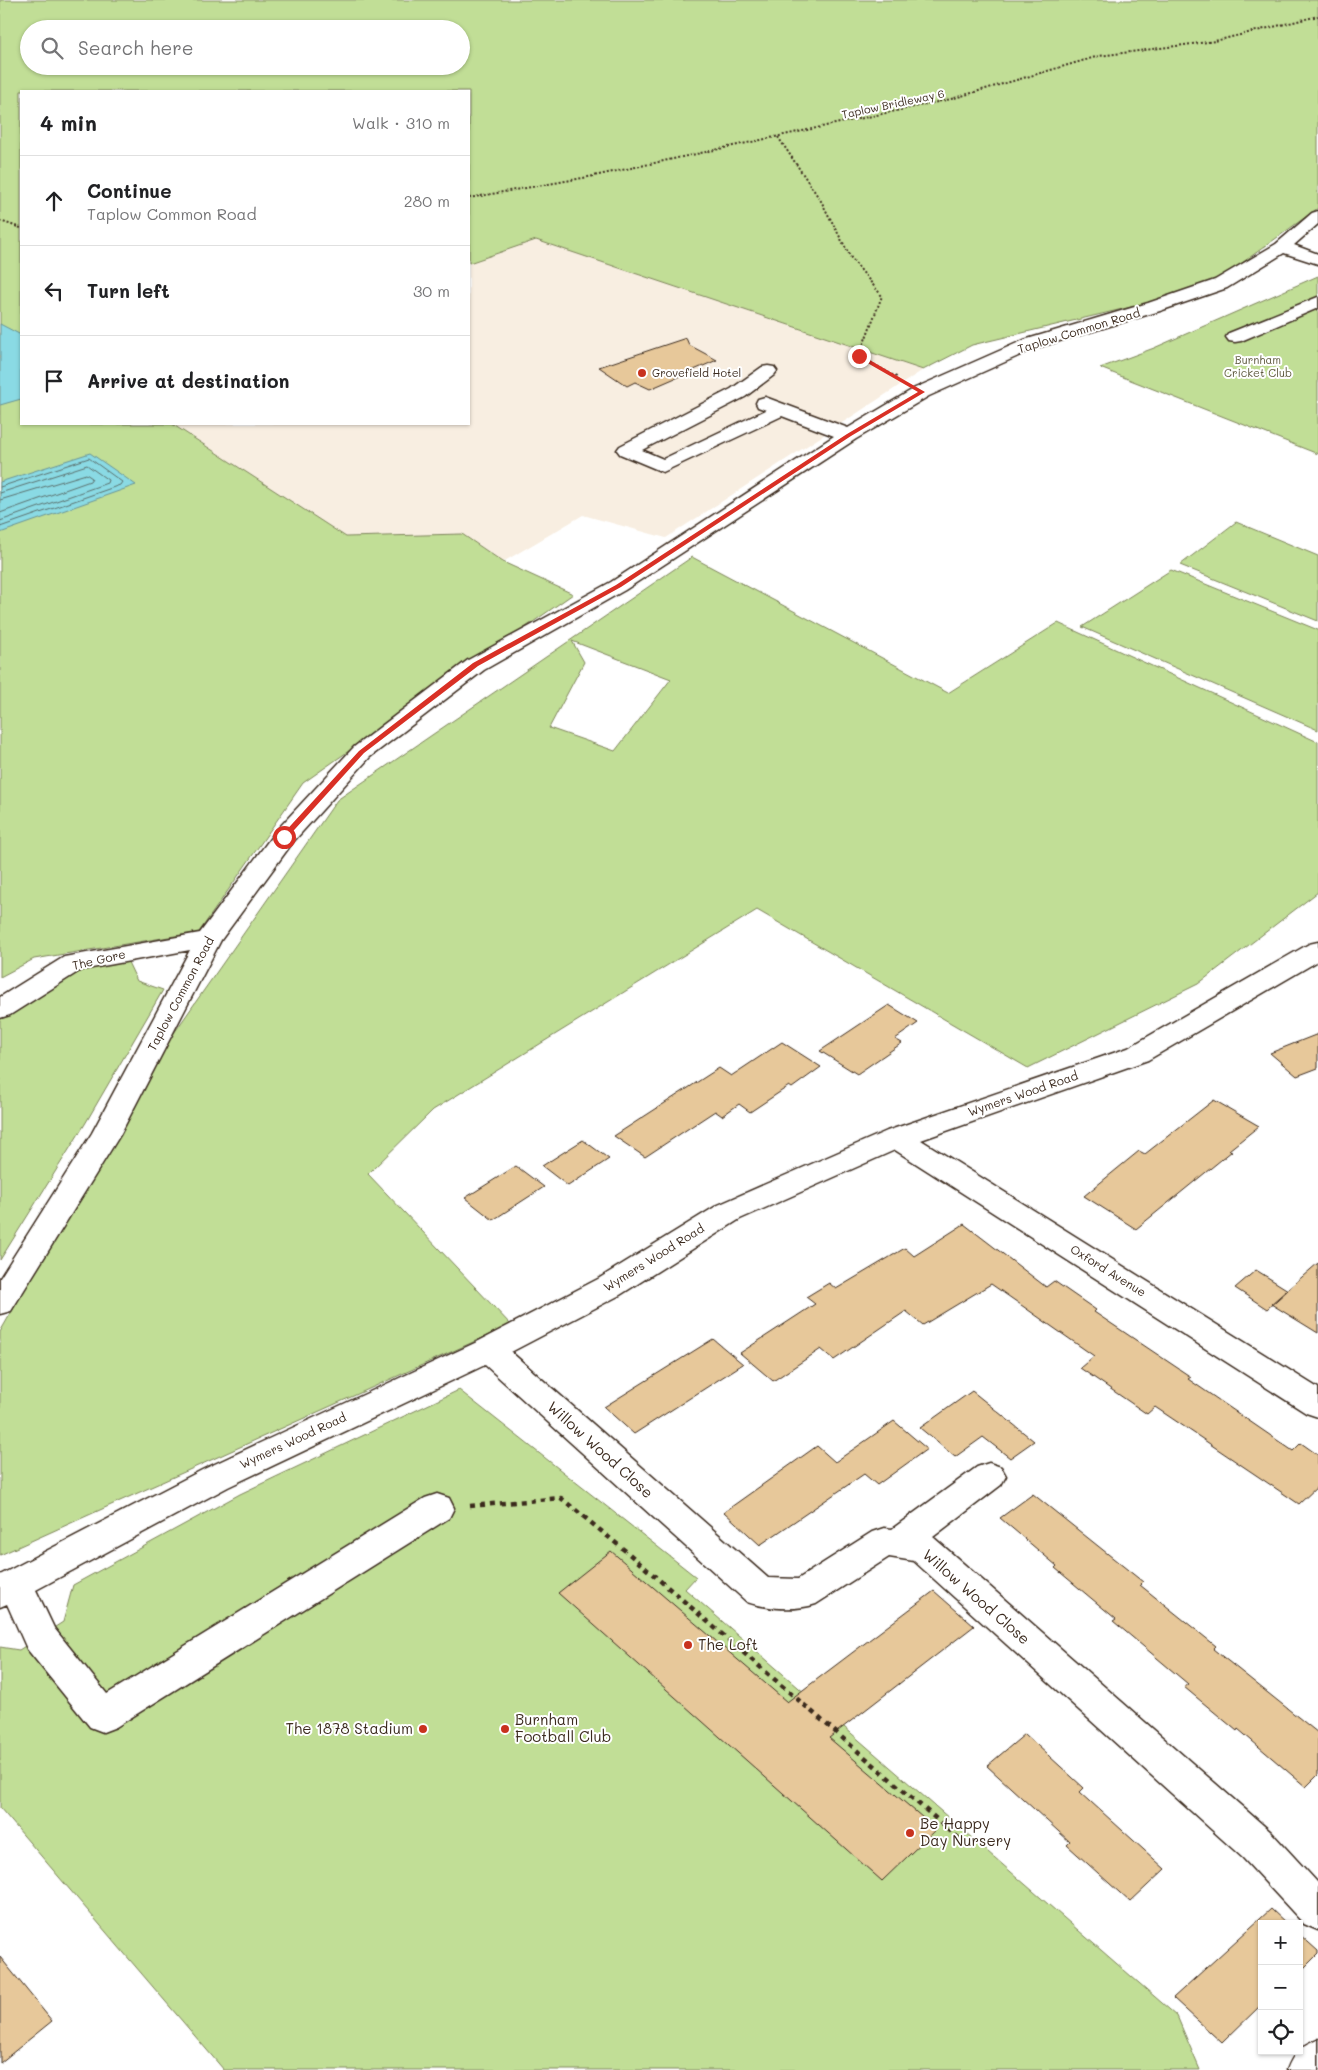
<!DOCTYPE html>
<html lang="en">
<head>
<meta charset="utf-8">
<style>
  :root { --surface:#fff; --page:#f2f2f2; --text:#202124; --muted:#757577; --line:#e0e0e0 }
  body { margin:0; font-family:Mali,sans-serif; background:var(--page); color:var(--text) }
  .controls { position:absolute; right:15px; bottom:15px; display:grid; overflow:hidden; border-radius:0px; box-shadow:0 1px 4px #0004 }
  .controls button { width:45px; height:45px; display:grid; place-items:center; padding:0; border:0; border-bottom:1px solid var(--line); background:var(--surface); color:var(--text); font:25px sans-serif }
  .stop { position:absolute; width:15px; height:15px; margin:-11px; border:4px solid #d93025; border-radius:50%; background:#fff }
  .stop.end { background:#d93025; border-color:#fff; box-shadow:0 1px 5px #0008 }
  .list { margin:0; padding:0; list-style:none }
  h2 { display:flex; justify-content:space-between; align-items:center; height:65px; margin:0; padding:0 20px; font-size:21px }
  h2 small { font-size:16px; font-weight:400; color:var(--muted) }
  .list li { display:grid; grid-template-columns:32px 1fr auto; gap:15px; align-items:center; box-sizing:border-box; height:90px; padding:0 20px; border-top:1px solid var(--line) }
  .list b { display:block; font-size:19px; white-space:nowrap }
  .list p { margin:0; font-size:16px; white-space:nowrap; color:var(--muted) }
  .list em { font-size:16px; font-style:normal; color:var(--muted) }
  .icon { flex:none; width:28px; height:28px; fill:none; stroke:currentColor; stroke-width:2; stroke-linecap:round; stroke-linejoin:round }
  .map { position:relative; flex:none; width:1318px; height:2070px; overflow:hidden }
  .search { position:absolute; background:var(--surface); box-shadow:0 1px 4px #0004; left:20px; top:20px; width:450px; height:55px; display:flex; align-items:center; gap:12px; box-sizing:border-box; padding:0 18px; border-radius:28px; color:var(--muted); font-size:19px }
  .panel { position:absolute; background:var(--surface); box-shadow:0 1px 4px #0004; left:20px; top:90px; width:450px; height:335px; border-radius:0px }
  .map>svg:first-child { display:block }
  .built { fill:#f8eee1 }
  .green { fill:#c1de96; stroke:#7e845a; fill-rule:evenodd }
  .water { fill:#8adae4; stroke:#6a9495 }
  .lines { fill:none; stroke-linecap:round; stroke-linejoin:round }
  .shore { stroke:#5b706d; stroke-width:1 }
  .building { fill:#e7c89a; stroke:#3b2a1e }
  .minor-casing { stroke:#3b2a1e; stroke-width:3 }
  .path-far1 { stroke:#3b2a1e; stroke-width:2; stroke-dasharray:2 2; stroke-linecap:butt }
  .path { stroke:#3b2a1e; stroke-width:4.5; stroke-dasharray:5 5; stroke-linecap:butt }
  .minor { fill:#fff; fill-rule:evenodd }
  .route { fill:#d93025 }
  .poi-dot { fill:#c8321e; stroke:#fff; stroke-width:2 }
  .labels { text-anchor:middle; stroke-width:4; stroke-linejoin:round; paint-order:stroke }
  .far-street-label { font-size:11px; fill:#3b2a1e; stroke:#fff }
  .far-park-label { font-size:11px; fill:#5c573c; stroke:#fff }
  .far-poi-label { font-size:11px; fill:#3b2a1e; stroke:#fff; text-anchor:start }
  .street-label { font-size:12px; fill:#3b2a1e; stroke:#fff }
  .near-street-label { font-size:15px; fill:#3b2a1e; stroke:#fff }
  .near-poi-label { font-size:15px; fill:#3b2a1e; stroke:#fff; text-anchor:start }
</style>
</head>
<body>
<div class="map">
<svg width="1318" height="2070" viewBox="0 0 1318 2070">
  <rect width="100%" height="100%" fill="#fff"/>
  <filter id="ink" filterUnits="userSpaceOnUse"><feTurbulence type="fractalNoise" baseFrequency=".02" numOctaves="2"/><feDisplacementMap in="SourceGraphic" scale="10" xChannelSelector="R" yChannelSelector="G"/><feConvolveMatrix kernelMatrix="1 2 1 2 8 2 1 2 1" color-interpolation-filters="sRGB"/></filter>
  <g filter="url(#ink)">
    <path class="built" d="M536 240 923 370 666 538 583 515 503 562 462 534 346 537 172 424H469V263Z"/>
    <path class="green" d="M0 0H1318V208L1206 289 972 345 923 370 536 240 469 263V91H21V424H172L346 537 462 534 503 562 573 594 303 783 199 932 34 959 0 977ZM29 29H461V66H29Z
      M1318 276V454L1100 368 1154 348Z
      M1236 522 1318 556V621L1180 565Z
      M692 557 948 693 1058 623 1318 742V892L1198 984 1028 1068 757 910 433 1110 368 1174 511 1325 0 1555V1332L160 1053 337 800ZM572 641 671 679 615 751 549 728 584 662Z
      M1171 570 1318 630V730L1082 627Z
      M126 958 137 981 163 990 85 1124 0 1260V1001L70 967Z
      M459 1390 696 1577 685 1589 1177 2016 1200 2070H224L0 1808V1647L19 1650 63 1622 73 1585 240 1494Z"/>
    <path class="water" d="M0 324 21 335V399L0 405Z
      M90 453 136 485 0 533V482Z"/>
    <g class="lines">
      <path class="shore" d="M0 487 89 458 122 482 120 485 0 527
        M0 493 87 465 108 480 107 483 0 521
        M0 500 86 474 92 478 90 481 0 513"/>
    </g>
    <path class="building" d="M686 338 689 345 717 360 650 389 635 382 627 386 599 367Z
      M889 1005 918 1023 895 1039 902 1043 857 1074 820 1051Z
      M1318 1034V1068L1297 1076 1270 1053Z
      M782 1042 821 1067 792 1088 789 1086 750 1112 739 1104 722 1116 715 1111 645 1157 614 1136 719 1068 731 1076Z
      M1214 1100 1259 1126 1229 1150 1232 1151 1136 1229 1084 1196 1139 1151 1145 1154Z
      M583 1140 609 1159 568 1186 542 1166Z
      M516 1166 544 1187 493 1220 465 1198Z
      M964 1224 1046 1287 1054 1281 1096 1310 1094 1312 1191 1377 1188 1379 1293 1451 1301 1443 1318 1455V1486L1299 1504 1155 1407 1147 1414 1080 1368 1094 1356 991 1284 923 1325 906 1311 834 1360 821 1349 773 1381 740 1353 815 1304 806 1297 829 1283 836 1289 905 1248 914 1256Z
      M1318 1263V1333L1271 1304Z
      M1256 1270 1288 1290 1267 1309 1235 1288Z
      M713 1339 743 1364 634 1434 604 1407Z
      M972 1391 1034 1441 1010 1458 983 1437 955 1457 920 1428Z
      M894 1421 927 1449 877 1485 864 1474 760 1545 724 1512 817 1446 835 1462Z
      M1033 1494 1143 1582 1140 1585 1216 1646 1213 1649 1318 1733V1775L1306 1787 1238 1729 1237 1731 1184 1687 1188 1684 1113 1621 1116 1619 1055 1568 1057 1566 1000 1518Z
      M611 1551 787 1702 934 1591 974 1626 829 1738 936 1829 882 1881 558 1593Z
      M1025 1734 1084 1788 1080 1792 1165 1869 1130 1902 1067 1845 1070 1842 987 1766Z
      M1271 1909 1287 1924H1262V2004L1222 2043 1173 1998Z
      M1299 1934 1318 1951V1954L1299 1973Z
      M0 1957 52 2021 0 2063Z"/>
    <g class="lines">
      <g class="minor-casing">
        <path id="minor" d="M1318 211V224L1294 245 1318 254V264L1284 253 1227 288 1160 311 1036 348 929 396 856 439 625 590 484 670 370 757 293 842 221 940 120 1135 11 1311 0 1314V1278L92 1133 190 950 81 970 10 1015 0 1018V997L64 957 200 933 275 832 354 747 468 660 611 582 834 436 782 416 663 472 620 454 617 450 620 446 731 389 762 367 768 366 774 367 777 371 774 375 745 397 642 450 663 459 766 410 758 407 756 403 758 399 765 397 848 428 915 388 1024 340 1148 303 1215 280 1276 244 1312 213Z
          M1318 297V308L1241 341 1235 342 1229 341 1226 337 1229 333Z
          M1318 942V961L1148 1060 921 1140 1318 1388V1417L1306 1413 895 1150 740 1219 620 1295 511 1352 768 1578 798 1579 872 1532 884 1528 892 1529 977 1467 989 1463 1001 1467 1006 1476 1001 1485 933 1537 1271 1832 1318 1883V1930L1304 1924 1243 1858 914 1561 889 1557 816 1604C795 1611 768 1609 747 1602L485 1365 228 1487 36 1590 54 1628 107 1694 425 1498 437 1494 449 1498 454 1508 449 1518 116 1727 103 1732 90 1727 27 1649 7 1604 0 1607V1575L204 1469 477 1342 598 1279 718 1205 887 1131 1128 1048 1309 944Z
          M1318 2039V2070H1287C1294 2052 1300 2047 1318 2039Z"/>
      </g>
      <path class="path-far1" d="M778 137 821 201 851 258 882 296 859 356 898 378
        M469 198 594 176 951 99 1099 56 1215 41 1318 16
        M0 221 21 228"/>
      <path class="path" d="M470 1506 561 1498 628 1553 970 1848"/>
      <use href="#minor" class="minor"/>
    </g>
  </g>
  <path class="route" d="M857 355H861L925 392 851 436 621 587 478 666 364 753 286 839H281V836L359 751 473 663 616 585 847 434 918 392 857 357Z"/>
  <g class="poi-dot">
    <circle cx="642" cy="373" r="5"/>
    <circle cx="688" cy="1645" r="5"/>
    <circle cx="423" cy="1729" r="5"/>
    <circle cx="505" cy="1729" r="5"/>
    <circle cx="910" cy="1833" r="5"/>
  </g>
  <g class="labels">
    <g class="far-street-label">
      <text transform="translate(893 104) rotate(-12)" y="4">Taplow Bridleway 6</text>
    </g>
    <g class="far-park-label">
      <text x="1258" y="364">Burnham<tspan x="1258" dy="13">Cricket Club</tspan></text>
    </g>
    <g class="far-poi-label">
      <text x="652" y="377">Grovefield Hotel</text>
    </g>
    <g class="street-label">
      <text transform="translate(1079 331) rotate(-17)" y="4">Taplow Common Road</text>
      <text transform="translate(99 960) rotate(-13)" y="4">The Gore</text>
      <text transform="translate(181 994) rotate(-62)" y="4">Taplow Common Road</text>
      <text transform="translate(1023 1094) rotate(-19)" y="4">Wymers Wood Road</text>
      <text transform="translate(654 1258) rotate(-32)" y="4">Wymers Wood Road</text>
      <text transform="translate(1108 1271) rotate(32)" y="4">Oxford Avenue</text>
      <text transform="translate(293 1441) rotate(-25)" y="4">Wymers Wood Road</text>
    </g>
    <g class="near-street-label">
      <text transform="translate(600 1450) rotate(42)" y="5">Willow Wood Close</text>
      <text transform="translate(976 1597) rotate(41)" y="5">Willow Wood Close</text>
    </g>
    <g class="near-poi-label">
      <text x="698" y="1650">The Loft</text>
      <text x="515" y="1725">Burnham<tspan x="515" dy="17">Football Club</tspan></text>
      <text x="413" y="1734" text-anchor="end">The 1878 Stadium</text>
      <text x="920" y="1829">Be Happy<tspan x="920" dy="17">Day Nursery</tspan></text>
    </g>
  </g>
</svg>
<div class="controls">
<button>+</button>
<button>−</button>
<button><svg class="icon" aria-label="locate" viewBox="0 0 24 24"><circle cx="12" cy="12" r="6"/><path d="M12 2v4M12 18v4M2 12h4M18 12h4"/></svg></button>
</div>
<div class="stop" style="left:284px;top:837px"></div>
<div class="stop end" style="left:859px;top:356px"></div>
<div class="search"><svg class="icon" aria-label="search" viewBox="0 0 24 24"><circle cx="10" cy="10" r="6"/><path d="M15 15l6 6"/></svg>Search here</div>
<section class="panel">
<h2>4 min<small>Walk · 310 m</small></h2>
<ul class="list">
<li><svg class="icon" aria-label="ahead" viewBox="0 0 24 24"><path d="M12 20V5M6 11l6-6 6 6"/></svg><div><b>Continue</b><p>Taplow Common Road</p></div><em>280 m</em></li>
<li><svg class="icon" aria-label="left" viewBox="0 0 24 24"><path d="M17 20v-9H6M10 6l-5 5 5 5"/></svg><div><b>Turn left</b></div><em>30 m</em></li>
<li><svg class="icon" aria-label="arrive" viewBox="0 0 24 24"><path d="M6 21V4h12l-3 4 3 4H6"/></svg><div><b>Arrive at destination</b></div></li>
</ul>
</section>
</div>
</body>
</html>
